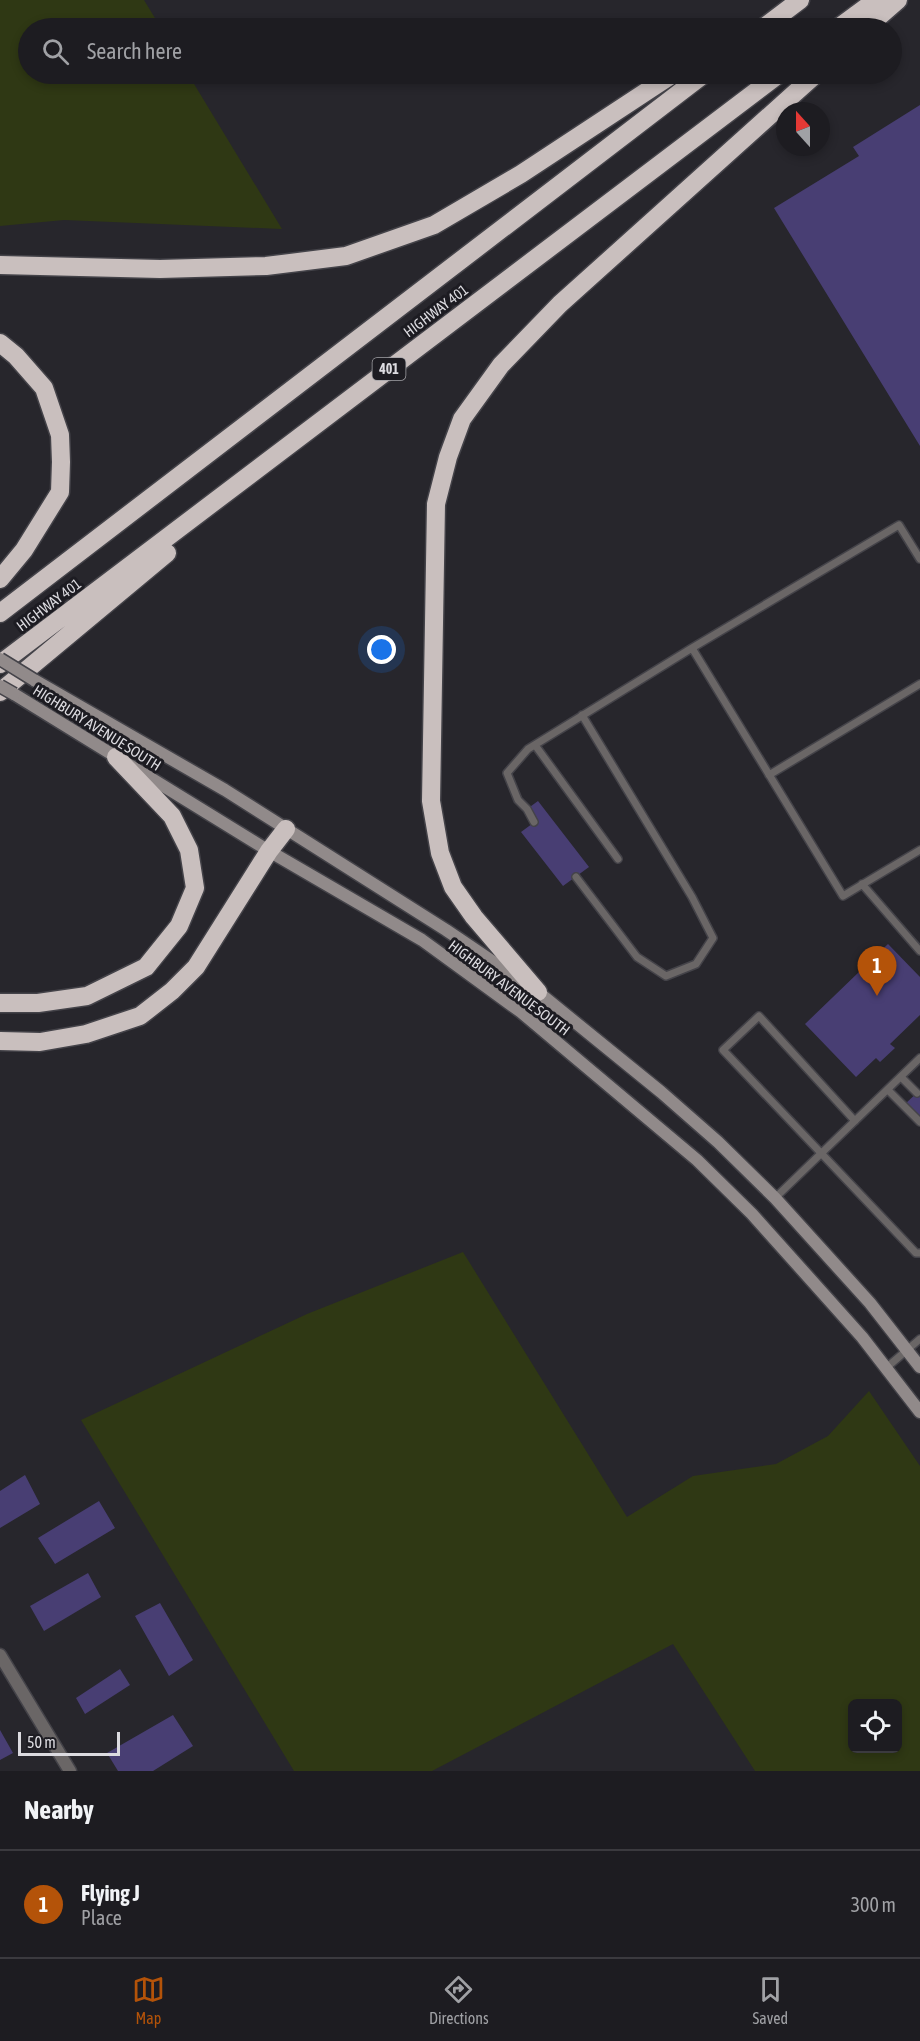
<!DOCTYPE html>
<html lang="en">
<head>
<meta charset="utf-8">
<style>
  :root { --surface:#1d1c21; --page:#25252a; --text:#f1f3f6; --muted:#a0a1a5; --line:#3b3a3f; --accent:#b45309 }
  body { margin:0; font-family:"Asap Condensed",sans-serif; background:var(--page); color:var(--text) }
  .controls { position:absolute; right:18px; bottom:18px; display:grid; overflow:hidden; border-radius:9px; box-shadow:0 3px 9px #0003 }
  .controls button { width:54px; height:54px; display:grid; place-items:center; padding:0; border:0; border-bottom:2px solid var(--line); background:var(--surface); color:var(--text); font:30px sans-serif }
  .compass { position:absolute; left:776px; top:102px; width:54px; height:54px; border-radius:50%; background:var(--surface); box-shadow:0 3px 9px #0003; rotate:339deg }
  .scale { position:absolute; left:18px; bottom:15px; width:102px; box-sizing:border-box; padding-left:6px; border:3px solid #dcdbe0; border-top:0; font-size:16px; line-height:21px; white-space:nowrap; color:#dcdbe0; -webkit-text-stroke:4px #1d1c22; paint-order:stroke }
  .you { position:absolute; left:382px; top:650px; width:21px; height:21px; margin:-15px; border:4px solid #fff; border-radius:50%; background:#1a73e8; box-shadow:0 0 0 9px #1a73e833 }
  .badge { display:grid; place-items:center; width:39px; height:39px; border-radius:50%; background:var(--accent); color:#fff; font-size:20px; font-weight:700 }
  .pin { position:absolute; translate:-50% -50px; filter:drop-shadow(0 2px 3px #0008) }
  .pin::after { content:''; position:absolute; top:32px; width:21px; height:18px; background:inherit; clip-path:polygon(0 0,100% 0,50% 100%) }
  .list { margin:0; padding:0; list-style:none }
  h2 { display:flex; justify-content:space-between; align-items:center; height:78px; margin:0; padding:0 24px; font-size:26px }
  h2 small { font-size:20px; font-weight:400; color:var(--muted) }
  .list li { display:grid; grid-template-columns:39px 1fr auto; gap:18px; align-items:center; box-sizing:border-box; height:108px; padding:0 24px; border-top:2px solid var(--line) }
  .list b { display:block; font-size:22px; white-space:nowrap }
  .list p { margin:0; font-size:20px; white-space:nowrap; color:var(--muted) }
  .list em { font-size:20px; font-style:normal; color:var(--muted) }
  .icon { flex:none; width:33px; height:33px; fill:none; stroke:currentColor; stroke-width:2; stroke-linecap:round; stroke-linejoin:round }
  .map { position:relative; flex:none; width:920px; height:1771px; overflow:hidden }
  .search { position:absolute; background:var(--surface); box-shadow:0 3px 9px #0003; left:18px; right:18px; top:18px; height:66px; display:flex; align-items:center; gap:15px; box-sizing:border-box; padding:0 21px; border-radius:33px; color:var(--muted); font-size:22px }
  .sheet { height:186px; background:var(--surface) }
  nav { display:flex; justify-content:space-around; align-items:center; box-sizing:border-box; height:84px; border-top:2px solid var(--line); background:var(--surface); font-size:16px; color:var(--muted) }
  nav a { display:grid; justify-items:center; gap:3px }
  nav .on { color:var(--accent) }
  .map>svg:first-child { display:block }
  .green { fill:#2f3814; fill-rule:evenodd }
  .building { fill:#483e73 }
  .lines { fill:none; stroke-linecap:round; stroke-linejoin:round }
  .service-casing { stroke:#444349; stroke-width:10 }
  .minor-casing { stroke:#444349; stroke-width:15 }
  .secondary-casing { stroke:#444349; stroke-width:15 }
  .motorway-casing { stroke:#444349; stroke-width:21 }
  .service { stroke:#6a6666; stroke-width:7 }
  .minor { stroke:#6a6666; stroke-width:12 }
  .secondary { stroke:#918a8a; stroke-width:12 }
  .motorway { stroke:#c9bfbe; stroke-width:18 }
  .secondary-bridge-casing { stroke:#444349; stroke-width:15; stroke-linecap:butt }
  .secondary-bridge { stroke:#918a8a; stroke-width:12 }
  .labels { text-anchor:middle; stroke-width:6; stroke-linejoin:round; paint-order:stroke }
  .shield { fill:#1d1c22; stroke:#a3a2a7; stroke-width:1.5 }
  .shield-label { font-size:14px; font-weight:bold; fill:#dcdbe0 }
  .street-label { font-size:15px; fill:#dcdbe0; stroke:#1d1c22 }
</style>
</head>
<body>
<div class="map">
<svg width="920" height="1771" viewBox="0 0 920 1771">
  <rect width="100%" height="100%" fill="#27262c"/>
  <path class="green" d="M0 0H144L161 28H28V74H188L282 229 64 220 0 226Z
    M463 1252 627 1517 693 1476 776 1464 828 1436 869 1391 920 1466V1771H755L673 1644 432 1771H294L81 1420 307 1314ZM852 1704H898V1748H852Z"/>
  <path class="building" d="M920 105V446L774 208 859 156 853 147Z
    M538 801 589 867 563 886 521 832 536 821 527 809Z
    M888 944 920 977V1015L890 1044 895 1048 880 1062 876 1058 856 1077 805 1024Z
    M920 1090V1120L905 1104Z
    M25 1475 40 1504 0 1528V1491Z
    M99 1501 115 1528 55 1564 38 1538Z
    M88 1573 101 1597 44 1631 30 1606Z
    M160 1603 193 1660 169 1676 135 1616Z
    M120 1669 130 1685 85 1714 76 1698Z
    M173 1715 193 1746 153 1771H118L107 1753Z
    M0 1730 13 1753 0 1760Z"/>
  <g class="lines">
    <g class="service-casing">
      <path id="service" d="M692 648 899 525 920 559
        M535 745 618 859
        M769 775 920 684
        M534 822 527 809 518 800 507 773 528 749 692 648 843 896 920 850
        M576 877 637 957 666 976 696 964 713 938 692 897 582 715
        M862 884 920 951
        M901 1077 917 1093
        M888 1090 920 1122
        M855 1121 759 1016 723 1050 916 1253H920
        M775 1198 920 1058
        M886 1368 920 1339"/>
    </g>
    <g class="minor-casing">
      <path id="minor" d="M0 1655 70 1771"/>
    </g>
    <g class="secondary-casing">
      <path id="secondary" d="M34 680 225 790 446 930 538 992 661 1092 718 1142 775 1198 870 1303 920 1367
        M14 694 269 851 422 940 521 1012 697 1160 752 1214 862 1337 920 1412"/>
    </g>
    <g class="motorway-casing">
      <path id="motorway" d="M763 28 800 0
        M838 28 876 0
        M866 28 898 0
        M0 265 160 269 266 266 346 256 434 225 521 174 673 74
        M0 343 16 356 44 388 60 435 61 462 60 492 24 550 0 579
        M0 613 704 74
        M0 664 779 74
        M0 692 167 553
        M538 992 474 917 453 887 440 853 431 801 436 504 448 457 462 419 501 365 560 304 816 74
        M0 1003H38L87 996 146 967 179 926 195 888 189 850 172 816 116 757
        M0 1041 40 1042 86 1034 140 1016 172 991 196 967 269 851 286 829"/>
    </g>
    <use href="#service" class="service"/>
    <use href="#minor" class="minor"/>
    <use href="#secondary" class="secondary"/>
    <use href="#motorway" class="motorway"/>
    <g class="secondary-bridge-casing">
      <path id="secondary-bridge" d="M0 659 34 680
        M0 686 14 694"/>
    </g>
    <use href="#secondary-bridge" class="secondary-bridge"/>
  </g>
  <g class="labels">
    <rect class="shield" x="372.5" y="358" width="33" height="22" rx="4.5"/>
    <g class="shield-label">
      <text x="389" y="374">401</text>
    </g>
    <g class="street-label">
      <text transform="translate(436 311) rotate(-37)" y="5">HIGHWAY 401</text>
      <text transform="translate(49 605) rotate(-37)" y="5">HIGHWAY 401</text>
      <text transform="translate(97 728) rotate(32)" y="5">HIGHBURY AVENUE SOUTH</text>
      <text transform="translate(509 988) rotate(37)" y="5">HIGHBURY AVENUE SOUTH</text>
    </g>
  </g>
</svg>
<div class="controls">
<button><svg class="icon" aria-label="locate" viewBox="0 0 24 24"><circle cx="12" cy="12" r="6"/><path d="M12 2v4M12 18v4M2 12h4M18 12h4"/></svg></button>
</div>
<svg class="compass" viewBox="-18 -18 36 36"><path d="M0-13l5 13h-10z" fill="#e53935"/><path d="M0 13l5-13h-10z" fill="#a0a1a5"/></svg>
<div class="scale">50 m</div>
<div class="you"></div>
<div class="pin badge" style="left:877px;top:996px">1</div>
<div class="search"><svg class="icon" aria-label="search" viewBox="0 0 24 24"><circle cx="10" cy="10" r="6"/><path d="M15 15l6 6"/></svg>Search here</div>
</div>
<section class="sheet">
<h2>Nearby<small></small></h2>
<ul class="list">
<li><span class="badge">1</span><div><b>Flying J</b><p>Place</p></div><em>300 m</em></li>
</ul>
</section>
<nav>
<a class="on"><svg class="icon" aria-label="map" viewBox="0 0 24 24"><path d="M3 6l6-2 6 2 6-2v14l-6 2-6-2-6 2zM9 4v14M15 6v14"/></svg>Map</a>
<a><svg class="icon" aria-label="directions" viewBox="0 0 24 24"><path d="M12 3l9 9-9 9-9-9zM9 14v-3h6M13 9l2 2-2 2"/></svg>Directions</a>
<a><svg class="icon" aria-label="saved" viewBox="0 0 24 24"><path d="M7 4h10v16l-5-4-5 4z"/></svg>Saved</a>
</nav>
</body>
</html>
